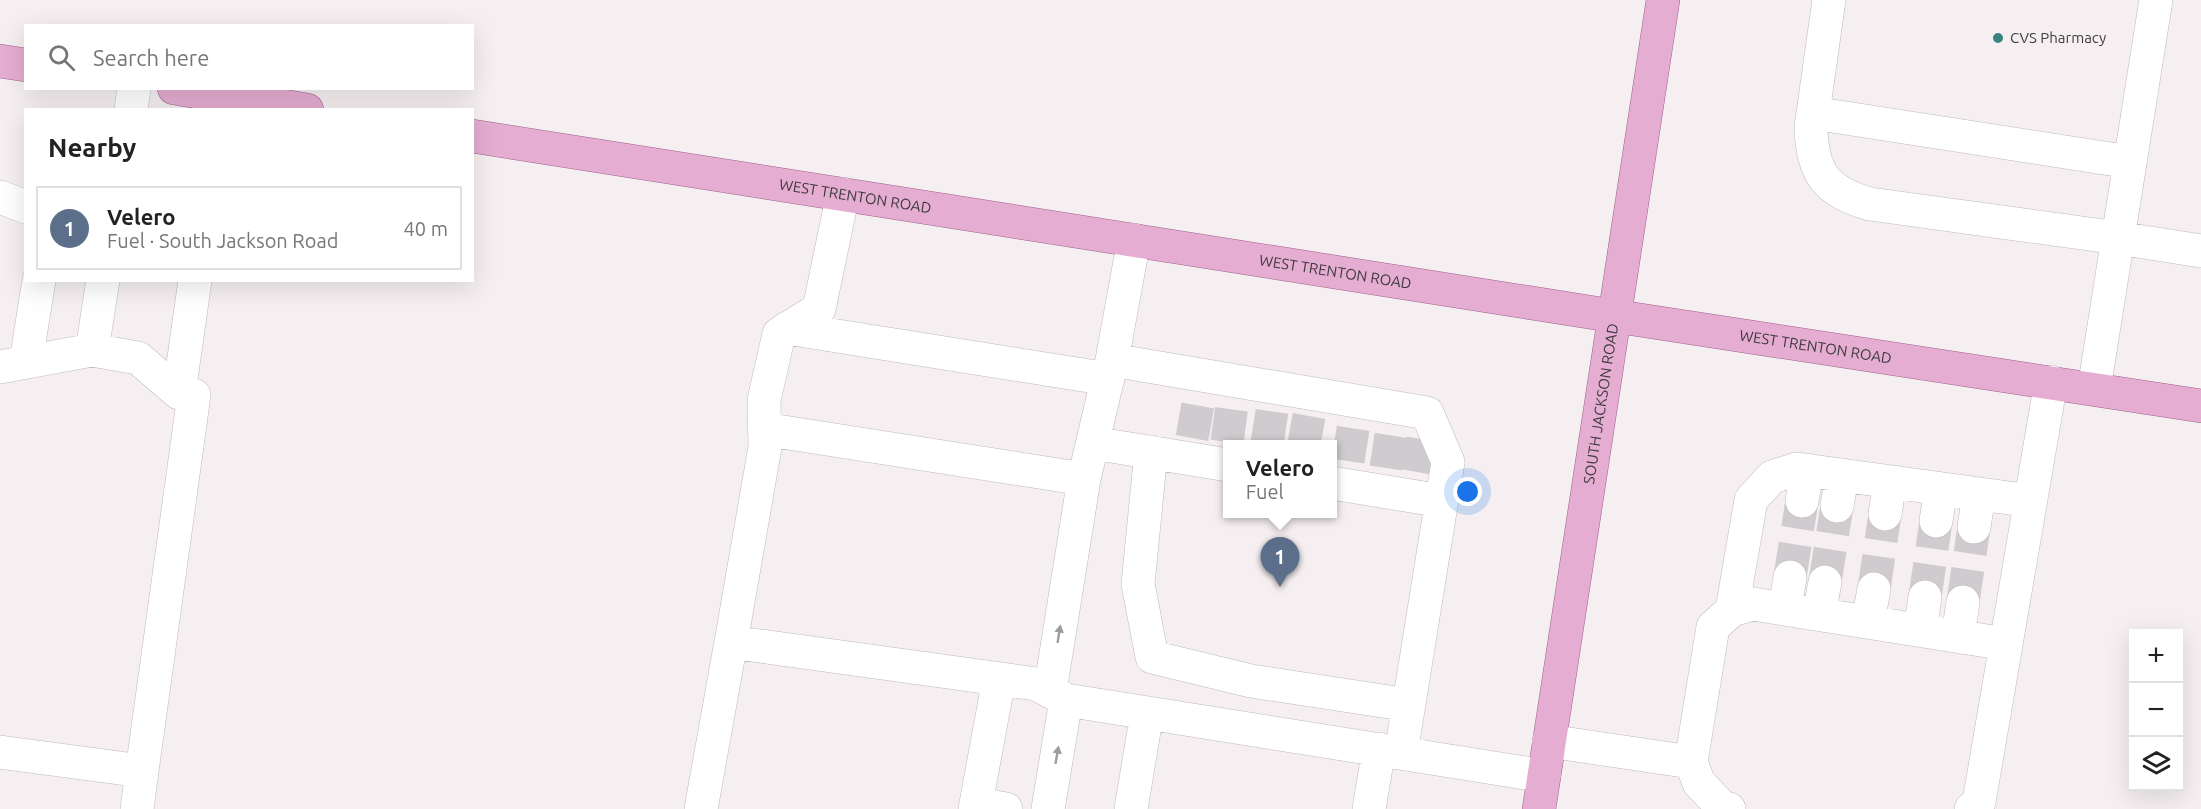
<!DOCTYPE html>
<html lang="en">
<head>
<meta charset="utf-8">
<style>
  :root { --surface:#fff; --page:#f2f2f2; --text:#222; --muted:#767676; --line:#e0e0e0; --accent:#111827 }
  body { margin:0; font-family:Ubuntu,sans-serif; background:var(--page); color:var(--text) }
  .controls { position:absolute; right:18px; bottom:18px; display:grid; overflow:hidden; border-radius:0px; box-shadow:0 6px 24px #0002 }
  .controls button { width:54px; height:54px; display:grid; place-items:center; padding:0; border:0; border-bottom:2px solid var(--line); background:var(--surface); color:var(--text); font:30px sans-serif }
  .you { position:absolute; left:1468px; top:492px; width:21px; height:21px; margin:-15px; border:4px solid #fff; border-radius:50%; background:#1a73e8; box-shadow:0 0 0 9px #1a73e833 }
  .badge { display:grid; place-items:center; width:39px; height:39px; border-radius:50%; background:var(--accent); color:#fff; font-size:20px; font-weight:700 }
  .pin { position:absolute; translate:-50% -50px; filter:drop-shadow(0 2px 3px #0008) }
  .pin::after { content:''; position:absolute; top:32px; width:21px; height:18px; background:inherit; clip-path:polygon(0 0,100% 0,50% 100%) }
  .popup { position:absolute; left:1223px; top:440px; width:114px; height:78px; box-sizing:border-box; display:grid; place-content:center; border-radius:0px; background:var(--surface); filter:drop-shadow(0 2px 4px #0005); font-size:20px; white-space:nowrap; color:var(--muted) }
  .popup b { font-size:22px; color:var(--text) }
  .popup::after { content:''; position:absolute; left:50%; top:100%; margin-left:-12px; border:12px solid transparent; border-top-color:var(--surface) }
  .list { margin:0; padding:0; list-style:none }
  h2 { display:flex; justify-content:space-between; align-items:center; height:78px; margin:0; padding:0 24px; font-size:26px }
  h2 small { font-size:20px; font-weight:400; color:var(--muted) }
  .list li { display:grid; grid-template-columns:39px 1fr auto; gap:18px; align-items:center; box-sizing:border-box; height:84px; margin:0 12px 12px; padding:0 12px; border:2px solid var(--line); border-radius:0px }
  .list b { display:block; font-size:22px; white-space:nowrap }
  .list p { margin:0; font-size:20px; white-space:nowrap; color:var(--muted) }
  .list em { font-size:20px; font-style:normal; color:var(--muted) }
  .icon { flex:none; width:33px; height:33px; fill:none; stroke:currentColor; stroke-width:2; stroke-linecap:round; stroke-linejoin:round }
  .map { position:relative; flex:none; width:2201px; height:809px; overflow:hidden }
  .search { position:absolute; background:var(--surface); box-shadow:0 6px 24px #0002; left:24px; top:24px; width:450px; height:66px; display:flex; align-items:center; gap:15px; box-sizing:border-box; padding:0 21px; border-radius:0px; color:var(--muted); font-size:22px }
  .panel { position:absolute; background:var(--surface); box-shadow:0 6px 24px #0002; left:24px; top:108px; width:450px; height:174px; border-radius:0px }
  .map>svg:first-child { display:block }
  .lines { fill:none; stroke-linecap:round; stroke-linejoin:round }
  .minor-tunnel { stroke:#d0cbce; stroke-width:33; stroke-dasharray:33 16; stroke-linecap:butt }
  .minor-casing { stroke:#bfb9bc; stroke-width:34 }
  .major-casing { stroke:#9e618a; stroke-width:34 }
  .minor { stroke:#fff; stroke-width:33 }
  .major { stroke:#e4add1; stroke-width:33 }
  .oneway { fill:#9e9d9e }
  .poi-dot { fill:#3b8380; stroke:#f5eff2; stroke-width:2 }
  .labels { text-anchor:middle; stroke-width:6; stroke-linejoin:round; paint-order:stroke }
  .poi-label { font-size:15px; fill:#3e3b3d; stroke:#f5eff2; text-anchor:start }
  .street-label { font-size:15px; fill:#3e3b3d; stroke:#f5eff2 }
</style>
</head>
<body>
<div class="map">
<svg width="2201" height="809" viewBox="0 0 2201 809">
  <rect width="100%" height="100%" fill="#f5eff2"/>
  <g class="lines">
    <path class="minor-tunnel" d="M1192 438 1199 399
      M1227 442 1232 405
      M1267 444 1272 411
      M1304 444 1309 416
      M1348 461 1354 423
      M1386 468 1392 429
      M1417 472 1424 434
      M1790 577 1802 501
      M1825 582 1837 506
      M1874 589 1885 514
      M1925 597 1936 521
      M1963 602 1974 527"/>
    <g class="minor-casing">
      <path id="minor" d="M1829 0 1811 127C1812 173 1826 192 1870 204L2118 238 2094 389
        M2156 0 2118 238 2201 251
        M131 110 134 88
        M1813 113 2130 162
        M843 194 819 309 779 334 764 400 765 447 731 642 1036 684 1066 700 1544 776
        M0 197 26 207
        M1134 240 1112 360 1427 413 1448 462 1401 753
        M787 328 1108 379
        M92 350 103 280
        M26 361 39 280
        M0 367 92 350 138 358 179 393 194 395 142 771 0 752
        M179 393 195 280
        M764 429 1084 479
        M1093 443 1228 465
        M1151 452 1138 584 1152 657 1251 681 1409 705
        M1332 483 1442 501
        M1802 501 1807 470
        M1837 506 1842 475
        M1885 514 1890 482
        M1936 521 1941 489
        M1974 527 1979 494
        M1785 608 1790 577
        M1732 610 1751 500 1772 477 1797 469 2031 501
        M1819 614 1825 582
        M1868 622 1874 589
        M1920 630 1925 597
        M1958 636 1963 602
        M1050 691 1084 479 1112 360
        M1549 741 1691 762 1699 783 1723 808 1729 809
        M1691 762 1713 627 1732 610 1753 604 2006 644
        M976 804 1006 809
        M137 809 142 771
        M701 809 731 642
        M975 809 999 679
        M1048 809 1066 700
        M1131 809 1147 713
        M1369 809 1379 749
        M1971 809 1979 802 2051 382"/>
    </g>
    <g class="major-casing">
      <g id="major">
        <path d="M0 61 26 65"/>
        <path d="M174 88 307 110"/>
        <path id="s1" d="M472 136 1614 316 2201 406"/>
        <path id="s2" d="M1539 809 1663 0"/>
      </g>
    </g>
    <use href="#minor" class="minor"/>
    <use href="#major" class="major"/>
  </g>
  <defs><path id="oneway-solid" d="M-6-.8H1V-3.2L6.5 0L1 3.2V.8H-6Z" transform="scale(1.5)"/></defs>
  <g class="oneway">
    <use href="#oneway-solid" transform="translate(1059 634) rotate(-81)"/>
    <use href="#oneway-solid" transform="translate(1057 755) rotate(-80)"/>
  </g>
  <circle class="poi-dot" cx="1998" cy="38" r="6"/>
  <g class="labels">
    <g class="poi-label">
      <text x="2010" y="43">CVS Pharmacy</text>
    </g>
    <g class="street-label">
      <text dy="5" stroke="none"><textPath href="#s1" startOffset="388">WEST TRENTON ROAD</textPath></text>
      <text dy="5" stroke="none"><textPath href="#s1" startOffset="874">WEST TRENTON ROAD</textPath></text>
      <text dy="5" stroke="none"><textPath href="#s1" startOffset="1360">WEST TRENTON ROAD</textPath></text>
      <text dy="5" stroke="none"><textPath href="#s2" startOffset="410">SOUTH JACKSON ROAD</textPath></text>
    </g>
  </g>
</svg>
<div class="controls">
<button>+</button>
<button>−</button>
<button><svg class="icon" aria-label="layers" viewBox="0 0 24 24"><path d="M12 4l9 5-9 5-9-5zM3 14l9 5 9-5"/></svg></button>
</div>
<div class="you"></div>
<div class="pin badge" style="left:1280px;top:587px;background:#5c6f8a">1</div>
<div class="popup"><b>Velero</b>Fuel</div>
<div class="search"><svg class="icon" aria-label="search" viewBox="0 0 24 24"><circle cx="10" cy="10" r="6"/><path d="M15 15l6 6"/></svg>Search here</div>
<section class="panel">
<h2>Nearby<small></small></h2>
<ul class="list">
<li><span class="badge" style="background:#5c6f8a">1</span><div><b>Velero</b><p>Fuel · South Jackson Road</p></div><em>40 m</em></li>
</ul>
</section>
</div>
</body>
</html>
